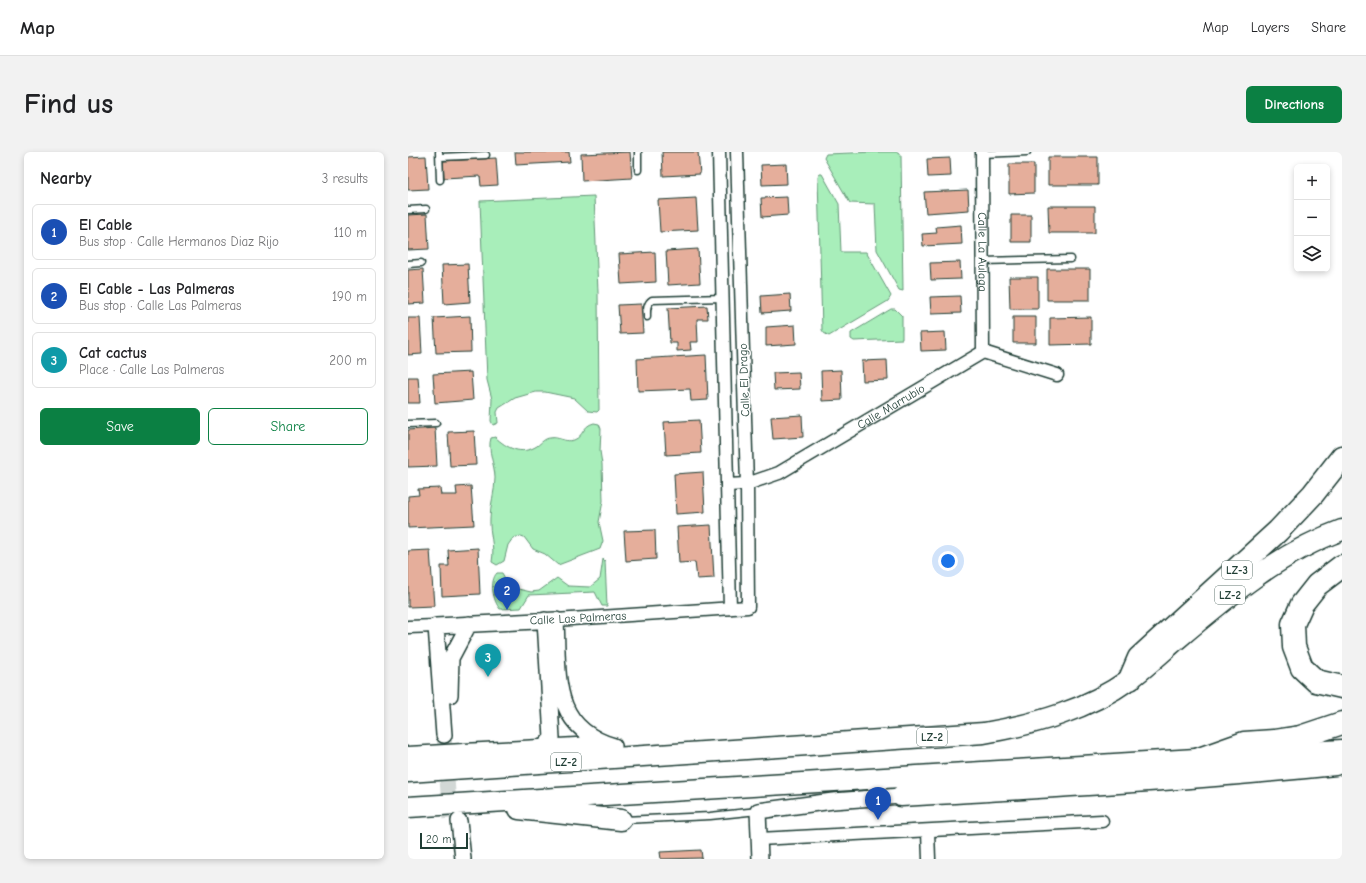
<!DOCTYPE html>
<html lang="en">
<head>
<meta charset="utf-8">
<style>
  :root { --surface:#fff; --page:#f2f2f2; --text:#202124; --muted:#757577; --line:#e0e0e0; --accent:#0b8043 }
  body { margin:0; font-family:"Comic Neue",sans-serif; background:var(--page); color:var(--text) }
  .controls { position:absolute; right:12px; top:12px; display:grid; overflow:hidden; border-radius:6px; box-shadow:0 2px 6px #0003 }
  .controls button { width:36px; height:36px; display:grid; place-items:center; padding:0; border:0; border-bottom:1px solid var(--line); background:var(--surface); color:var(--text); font:20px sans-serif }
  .scale { position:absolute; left:12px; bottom:10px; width:48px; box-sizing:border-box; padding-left:4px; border:2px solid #1f3d34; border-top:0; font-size:11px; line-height:14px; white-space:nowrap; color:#1f3d34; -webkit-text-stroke:3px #fff; paint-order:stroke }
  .you { position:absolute; left:540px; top:409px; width:14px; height:14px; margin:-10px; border:3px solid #fff; border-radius:50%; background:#1a73e8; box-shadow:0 0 0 6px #1a73e833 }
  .badge { display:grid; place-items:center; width:26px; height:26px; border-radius:50%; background:var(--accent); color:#fff; font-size:13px; font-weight:700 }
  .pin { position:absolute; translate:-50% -33px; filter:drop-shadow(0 1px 2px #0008) }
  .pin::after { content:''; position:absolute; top:21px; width:14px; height:12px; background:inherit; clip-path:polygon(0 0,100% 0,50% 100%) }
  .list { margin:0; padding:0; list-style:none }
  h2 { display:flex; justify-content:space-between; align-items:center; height:52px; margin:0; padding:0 16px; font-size:17px }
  h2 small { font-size:13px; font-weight:400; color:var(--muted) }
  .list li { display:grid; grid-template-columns:26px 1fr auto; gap:12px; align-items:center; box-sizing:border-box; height:56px; margin:0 8px 8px; padding:0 8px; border:1px solid var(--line); border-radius:6px }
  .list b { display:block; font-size:15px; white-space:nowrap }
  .list p { margin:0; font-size:13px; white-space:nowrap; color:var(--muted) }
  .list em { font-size:13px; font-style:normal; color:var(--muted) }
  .actions { display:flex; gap:8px; padding:12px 16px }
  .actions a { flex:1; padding:9px 0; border:1px solid var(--accent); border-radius:6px; text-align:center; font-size:14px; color:var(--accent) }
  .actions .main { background:var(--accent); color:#fff }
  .icon { flex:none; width:22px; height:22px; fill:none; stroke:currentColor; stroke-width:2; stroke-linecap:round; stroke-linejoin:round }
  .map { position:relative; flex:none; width:934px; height:707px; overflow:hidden; border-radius:6px }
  header { display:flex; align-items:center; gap:24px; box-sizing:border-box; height:56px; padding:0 20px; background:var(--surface); border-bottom:1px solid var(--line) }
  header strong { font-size:19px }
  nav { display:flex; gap:22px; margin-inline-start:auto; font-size:14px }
  .intro { display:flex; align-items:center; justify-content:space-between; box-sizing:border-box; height:96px; padding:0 24px }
  h1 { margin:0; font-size:28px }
  .button { padding:10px 18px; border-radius:6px; background:var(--accent); color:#fff; font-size:14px; font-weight:700 }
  main { display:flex; gap:24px; padding:0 24px }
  aside { flex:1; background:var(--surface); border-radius:6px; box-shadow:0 2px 6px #0003 }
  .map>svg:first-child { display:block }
  .green { fill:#a8eeba; stroke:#649677 }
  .building { fill:#e5ae9b; stroke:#1f3d34 }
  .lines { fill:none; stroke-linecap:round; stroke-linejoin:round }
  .tertiary-tunnel { stroke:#d2d8d6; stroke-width:15; stroke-dasharray:15 8; stroke-linecap:butt }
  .service-casing { stroke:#1f3d34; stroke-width:9 }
  .minor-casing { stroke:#1f3d34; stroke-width:15 }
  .tertiary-casing { stroke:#1f3d34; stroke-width:18 }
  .trunk-casing { stroke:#1f3d34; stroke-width:23 }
  .motorway-casing { stroke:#1f3d34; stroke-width:25 }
  .service { stroke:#fff; stroke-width:6 }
  .minor { stroke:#fff; stroke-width:12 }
  .tertiary { stroke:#fff; stroke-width:15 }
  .trunk { stroke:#fff; stroke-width:20 }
  .motorway { stroke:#fff; stroke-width:22 }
  .labels { text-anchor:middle; stroke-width:3; stroke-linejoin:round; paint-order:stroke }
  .shield { fill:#fff; stroke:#627771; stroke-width:1 }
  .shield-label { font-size:11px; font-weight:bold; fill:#1f3d34 }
  .street-label { font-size:12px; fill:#1f3d34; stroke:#fff }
</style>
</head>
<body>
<header>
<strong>Map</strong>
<nav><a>Map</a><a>Layers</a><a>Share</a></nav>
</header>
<div class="intro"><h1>Find us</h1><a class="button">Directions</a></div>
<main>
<aside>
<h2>Nearby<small>3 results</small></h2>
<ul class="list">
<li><span class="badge" style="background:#1a4fb4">1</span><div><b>El Cable</b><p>Bus stop · Calle Hermanos Diaz Rijo</p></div><em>110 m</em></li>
<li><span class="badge" style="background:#1a4fb4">2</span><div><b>El Cable - Las Palmeras</b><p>Bus stop · Calle Las Palmeras</p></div><em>190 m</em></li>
<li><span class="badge" style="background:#0f9aa8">3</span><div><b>Cat cactus</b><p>Place · Calle Las Palmeras</p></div><em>200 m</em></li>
</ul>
<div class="actions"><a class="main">Save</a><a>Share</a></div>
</aside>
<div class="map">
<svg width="934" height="707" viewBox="0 0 934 707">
  <rect width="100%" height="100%" fill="#fff"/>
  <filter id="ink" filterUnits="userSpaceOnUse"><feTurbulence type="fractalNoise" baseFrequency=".025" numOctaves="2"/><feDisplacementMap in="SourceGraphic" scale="8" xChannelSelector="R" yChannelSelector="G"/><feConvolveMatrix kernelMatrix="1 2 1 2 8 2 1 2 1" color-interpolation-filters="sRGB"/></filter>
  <g filter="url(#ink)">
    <path class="green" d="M468 0H490L493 4 495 139 491 138 469 98 467 52 442 51 416 6 418 2Z
      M412 22H414L431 52 433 100H458L483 144 480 149 421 184 416 181 414 178 410 25Z
      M186 44 190 140 191 258 189 260 180 259 166 246 137 240H128L107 246 91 256 89 260 90 271 85 273 83 269 84 247 79 228 72 49Z
      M483 157H487L494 164V187L446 189 443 187V181Z
      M186 271 191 272 193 277 192 299 194 312 195 349 191 370 195 389 192 397 150 413 137 402 125 397 116 385 113 384 105 386 100 393 96 409 89 413 84 410C87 393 81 382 82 366 82 353 87 340 87 326 87 313 79 298 83 286L87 285C99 296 113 304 129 294 133 291 137 286 142 286 150 284 157 291 166 288 176 284 174 274 186 271Z
      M195 407 197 409 199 454H194L187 440 121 443 113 456 92 457C85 449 81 429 89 421H94L102 435 123 440 131 439 149 426 160 434 182 435 192 427Z"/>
    <path class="building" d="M107 0H161L162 10 108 13Z
      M222 0 224 26 174 29 173 2Z
      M254 0H290L292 22 255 24Z
      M18 4 20 37 0 38V5Z
      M640 5H690V33H640Z
      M88 6 90 33 73 34 72 24 36 26 35 9Z
      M542 6 543 24 520 25 519 7Z
      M378 12 379 32 354 33 353 13Z
      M601 12H626V41L601 42Z
      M560 38 561 58 518 61 516 40Z
      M379 45 380 63 354 65 353 46Z
      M288 46 290 78 252 80 250 48Z
      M640 54H687V81H641Z
      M19 62 21 97 0 98V63Z
      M603 63H623V90H603Z
      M553 73 554 92 515 94 514 82 529 81 528 75Z
      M290 97 292 131 260 133 258 99Z
      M247 100 248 130 213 132 211 102Z
      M552 110 553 127 523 128 522 111Z
      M60 112 62 150 36 152 34 113Z
      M15 117 17 151 0 152V118Z
      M639 117H682V148H639Z
      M601 125H630V157H602Z
      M382 142 383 159 354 161 353 144Z
      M552 144 553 161 523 162 522 145Z
      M233 152 235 181 212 182 210 153Z
      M299 154 300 167H289L290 190H282L283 198 269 199V191H262L260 156Z
      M62 164 63 200 28 201 26 166Z
      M605 165H628V191H605Z
      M683 165V192L642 193V166Z
      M0 166H12L14 202 0 203Z
      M387 173 388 192 358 194V175Z
      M537 180 538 198 513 199 512 181Z
      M298 203 300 248 283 249 282 237 230 239 229 207Z
      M479 208 480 228 455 229 454 209Z
      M433 218 434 248 414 249 413 219Z
      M63 220 65 248 27 251 25 222Z
      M391 220 392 237 366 238 365 221Z
      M0 225H10L12 251H0Z
      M394 263 395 285 365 287 363 265Z
      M291 268 293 301 258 303 256 270Z
      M27 276 29 314 0 315V278Z
      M66 279 68 313 42 314 40 280Z
      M295 320 297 360 268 362 266 322Z
      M63 334 66 373 0 376V344L11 343 10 337 32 336 33 343H49L48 335Z
      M303 373 306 426 289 427 287 410 271 411 269 375Z
      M247 378 248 407 218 409 216 379Z
      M70 396 72 442 34 444 33 414H41L40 398Z
      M22 398 26 454 0 455V399Z
      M293 698 294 706 253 707 252 700Z"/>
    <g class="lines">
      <path class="tertiary-tunnel" d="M36 583 42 669"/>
      <g class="service-casing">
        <path id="service" d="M31 0 32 28
          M230 0V18
          M574 2 619 0
          M32 5 78 3
          M0 58 18 57
          M575 109 663 107
          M0 112 13 111
          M239 165C239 159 238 152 244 148L315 146
          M0 272 28 271
          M216 668 302 664 350 659"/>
      </g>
      <g class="minor-casing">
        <g id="minor">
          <path d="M311 0 322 456"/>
          <path id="s1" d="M574 0 575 200"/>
          <path id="s2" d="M319 333 339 332 371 321 575 200 649 223"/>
          <path d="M148 468 340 455 339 332 329 0"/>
          <path d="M0 475 28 474"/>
          <path d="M520 680 521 707"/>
          <path d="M351 687 694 669"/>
        </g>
      </g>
      <g class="tertiary-casing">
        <path id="tertiary" d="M42 543 43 506 61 472
          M36 583 28 474 148 468C151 523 142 575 206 594
          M134 597 144 586 137 468
          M51 669 55 707
          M352 707 350 659 425 649 493 644"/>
      </g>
      <g class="trunk-casing">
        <path id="trunk" d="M0 605 186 595
          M0 620 576 581C628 572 679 558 722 527 738 515 753 501 768 488 819 445 871 401 934 378
          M493 644C638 636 783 628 927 613L934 610
          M0 655 934 598
          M111 657 213 668"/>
      </g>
      <g class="motorway-casing">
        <path id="motorway" d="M934 414 909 433 894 452 885 472 886 495 894 516 908 529 934 535
          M722 527 731 506 870 379 905 342 934 305
          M791 607 836 591 866 589 892 585 934 571"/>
      </g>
      <use href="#service" class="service"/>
      <use href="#minor" class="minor"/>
      <use href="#tertiary" class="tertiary"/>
      <use href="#trunk" class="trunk"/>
      <use href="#motorway" class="motorway"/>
    </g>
  </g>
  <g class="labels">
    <g class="shield">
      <rect x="814" y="409" width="30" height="18" rx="3"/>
      <rect x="807" y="434" width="30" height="18" rx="3"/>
      <rect x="509" y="576" width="30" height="18" rx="3"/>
      <rect x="143" y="601" width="30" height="18" rx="3"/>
    </g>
    <g class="shield-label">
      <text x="829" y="422">LZ-3</text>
      <text x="822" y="447">LZ-2</text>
      <text x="524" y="589">LZ-2</text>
      <text x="158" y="614">LZ-2</text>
    </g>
    <g class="street-label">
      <text dy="4" stroke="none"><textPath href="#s1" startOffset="100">Calle La Aulaga</textPath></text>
      <text transform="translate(336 228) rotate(-92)" y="4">Calle El Drago</text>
      <text dy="4" stroke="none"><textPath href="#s2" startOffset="184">Calle Marrubio</textPath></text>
      <text transform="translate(170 466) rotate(-3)" y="4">Calle Las Palmeras</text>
    </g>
  </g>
</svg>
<div class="controls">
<button>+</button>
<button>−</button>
<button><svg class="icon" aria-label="layers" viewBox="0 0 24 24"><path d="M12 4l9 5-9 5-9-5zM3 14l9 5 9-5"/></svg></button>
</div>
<div class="scale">20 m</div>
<div class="you"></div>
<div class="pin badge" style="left:470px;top:668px;background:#1a4fb4">1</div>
<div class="pin badge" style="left:99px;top:458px;background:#1a4fb4">2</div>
<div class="pin badge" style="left:80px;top:525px;background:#0f9aa8">3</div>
</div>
</main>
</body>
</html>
